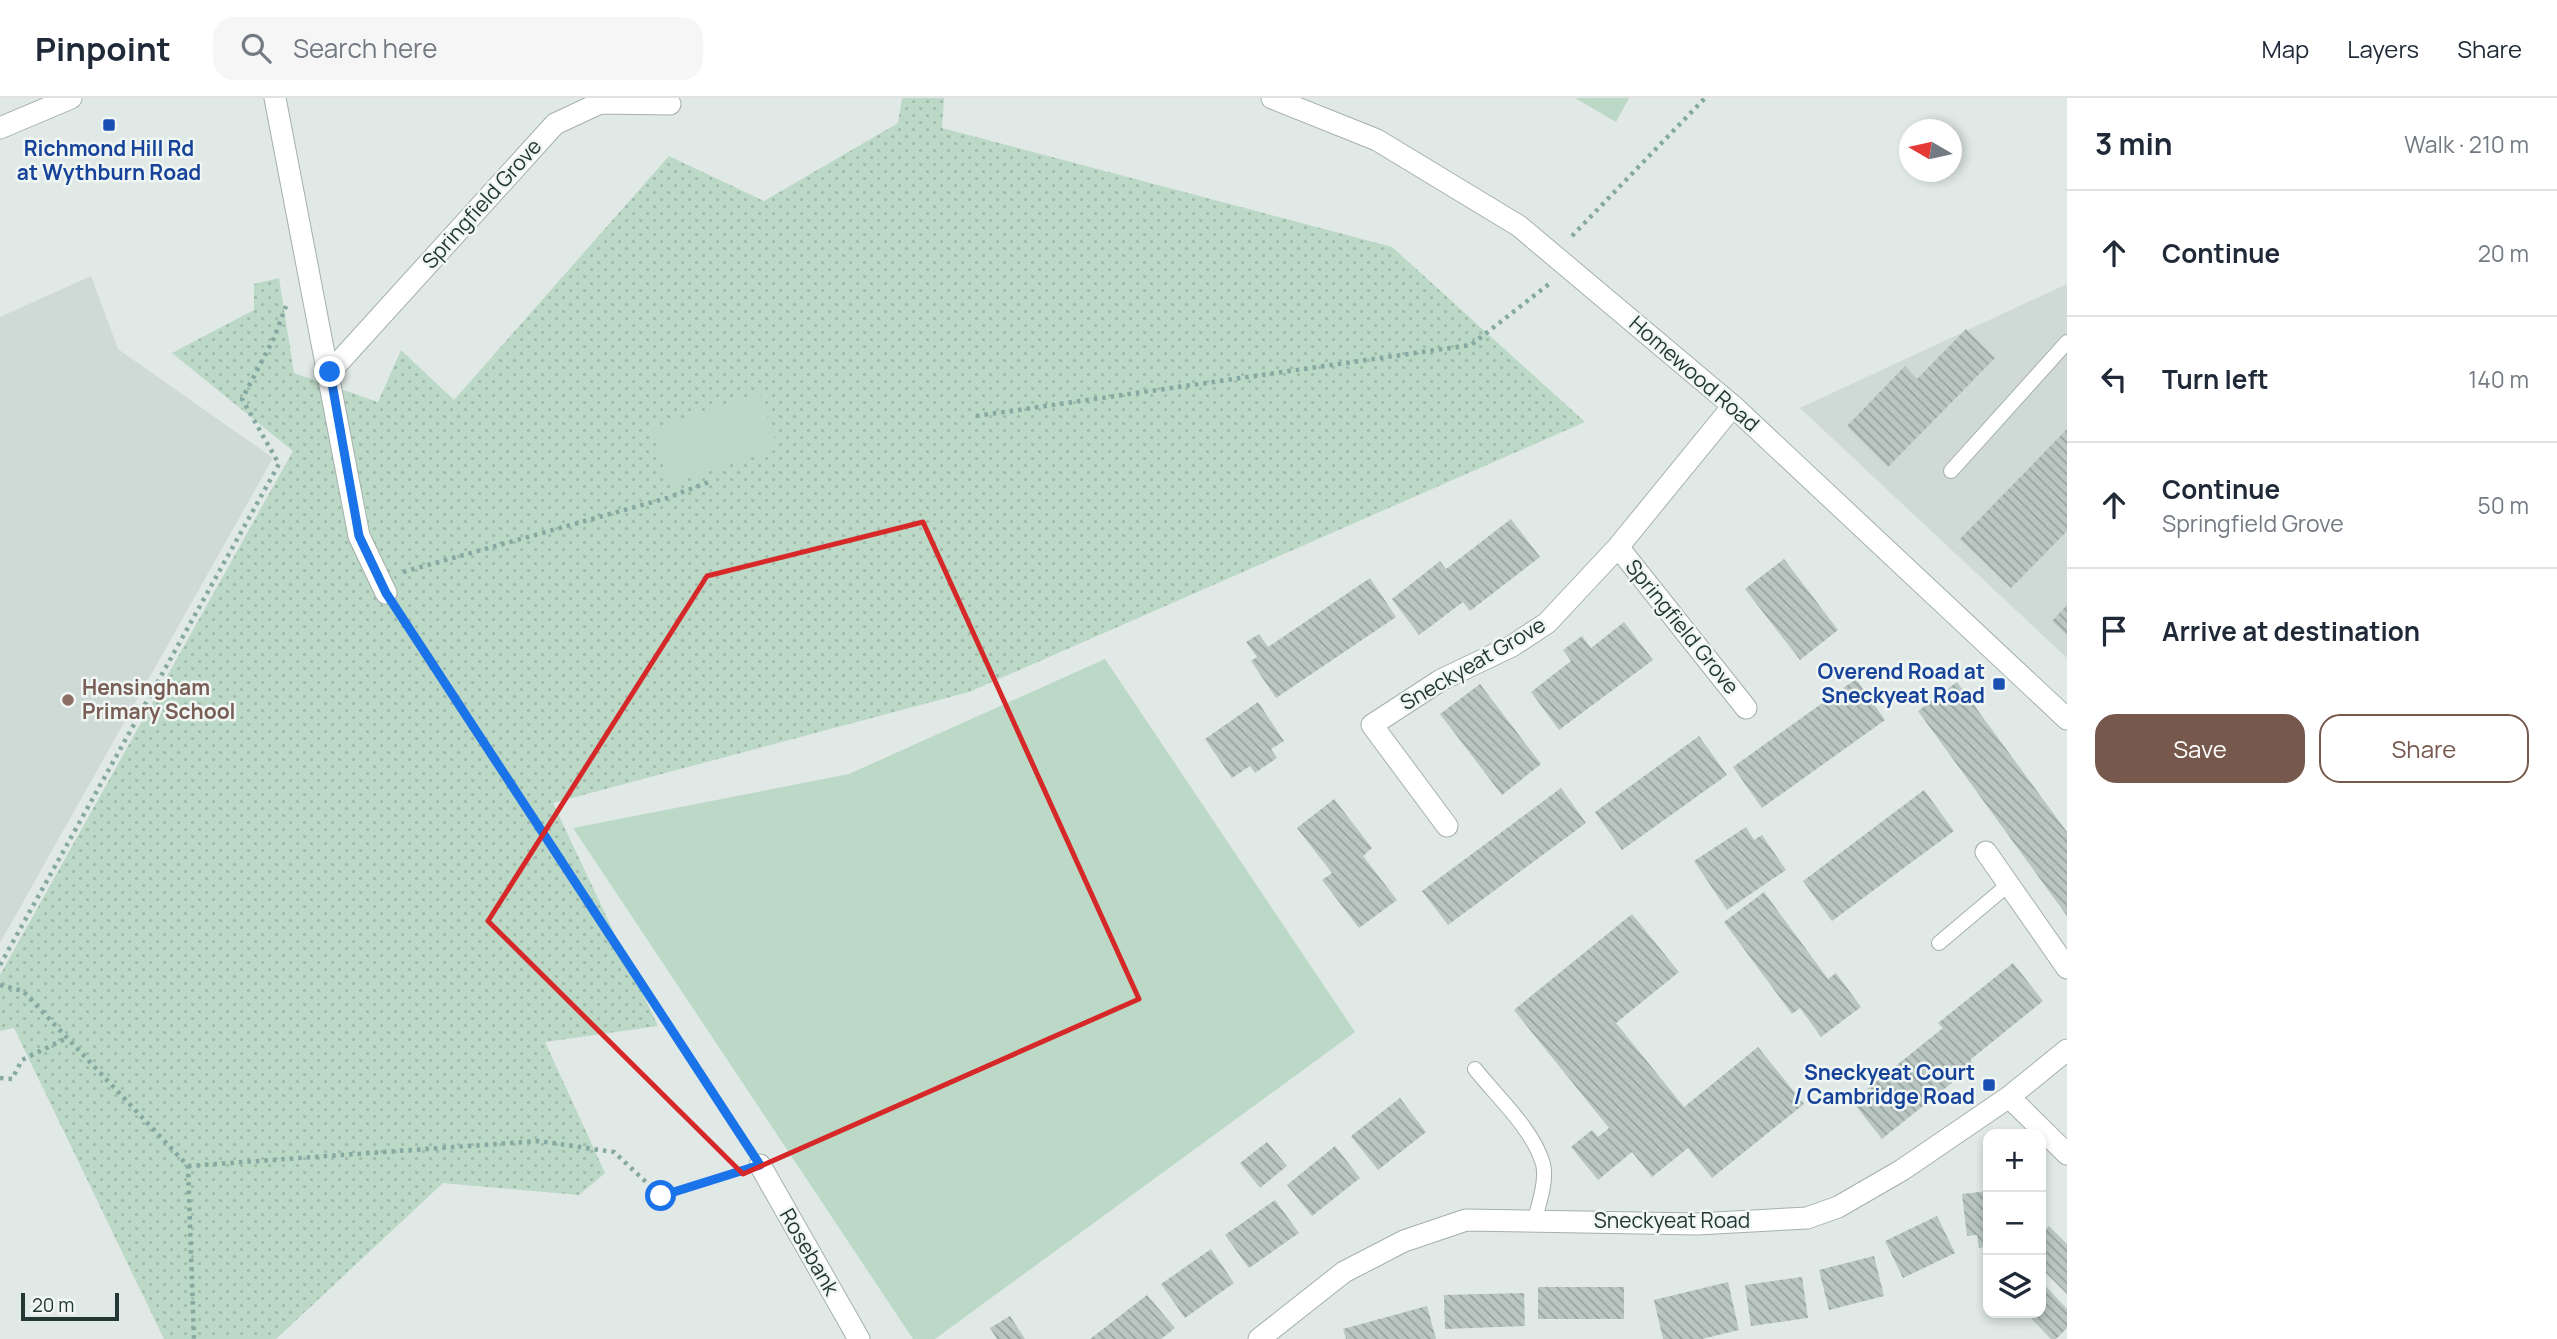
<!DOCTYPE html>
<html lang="en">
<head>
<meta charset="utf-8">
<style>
  :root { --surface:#fff; --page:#f6f6f7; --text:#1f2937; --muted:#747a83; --line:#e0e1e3; --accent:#76584d }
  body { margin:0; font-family:Manrope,sans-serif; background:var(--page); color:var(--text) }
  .controls { position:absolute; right:21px; bottom:21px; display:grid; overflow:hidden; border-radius:14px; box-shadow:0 4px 10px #0003 }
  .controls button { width:63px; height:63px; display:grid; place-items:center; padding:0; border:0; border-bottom:2px solid var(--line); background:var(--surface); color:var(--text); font:35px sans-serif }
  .compass { position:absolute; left:1899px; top:21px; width:63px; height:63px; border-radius:50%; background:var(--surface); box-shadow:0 4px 10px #0003; rotate:279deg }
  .scale { position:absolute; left:21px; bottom:18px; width:98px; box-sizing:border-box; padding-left:7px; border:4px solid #233734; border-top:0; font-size:19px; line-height:24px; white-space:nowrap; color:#233734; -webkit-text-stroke:5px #f0f6f4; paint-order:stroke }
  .stop { position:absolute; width:21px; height:21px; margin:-16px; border:5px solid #1a73e8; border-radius:50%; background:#fff }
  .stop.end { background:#1a73e8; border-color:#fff; box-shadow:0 2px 7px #0008 }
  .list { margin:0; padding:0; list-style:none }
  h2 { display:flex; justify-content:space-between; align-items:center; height:91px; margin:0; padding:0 28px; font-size:30px }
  h2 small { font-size:23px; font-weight:400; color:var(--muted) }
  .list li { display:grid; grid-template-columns:46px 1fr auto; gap:21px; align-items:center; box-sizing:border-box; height:126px; padding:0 28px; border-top:2px solid var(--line) }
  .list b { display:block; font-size:26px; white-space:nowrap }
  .list p { margin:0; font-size:23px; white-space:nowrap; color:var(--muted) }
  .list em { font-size:23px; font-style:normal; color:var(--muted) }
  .actions { display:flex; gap:14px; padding:21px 28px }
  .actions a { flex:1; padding:16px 0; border:2px solid var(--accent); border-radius:21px; text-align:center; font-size:24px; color:var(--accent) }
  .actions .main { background:var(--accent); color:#fff }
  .icon { flex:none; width:38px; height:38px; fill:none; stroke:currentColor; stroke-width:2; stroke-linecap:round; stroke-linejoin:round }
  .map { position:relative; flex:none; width:2067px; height:1241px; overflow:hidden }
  header { display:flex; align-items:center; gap:42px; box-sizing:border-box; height:98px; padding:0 35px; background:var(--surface); border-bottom:2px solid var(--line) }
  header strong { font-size:33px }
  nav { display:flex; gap:38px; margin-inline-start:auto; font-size:24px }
  .search { width:490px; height:63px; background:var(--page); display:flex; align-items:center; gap:18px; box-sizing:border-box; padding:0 24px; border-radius:21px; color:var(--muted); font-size:26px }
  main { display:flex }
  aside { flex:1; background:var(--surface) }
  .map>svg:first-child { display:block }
  .built { fill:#cfd9d5 }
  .grass { fill:url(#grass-dots) }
  .garden { fill:#bcd8c6 }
  .building { fill:url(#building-back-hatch) }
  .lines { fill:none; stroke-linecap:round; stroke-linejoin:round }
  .service-casing { stroke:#a4b0ad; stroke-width:16 }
  .minor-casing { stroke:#a4b0ad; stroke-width:23 }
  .tertiary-casing { stroke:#a4b0ad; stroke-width:23 }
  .path { stroke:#85a9a1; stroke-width:4.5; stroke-dasharray:3.5 5; stroke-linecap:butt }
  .service { stroke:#fff; stroke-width:14 }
  .minor { stroke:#fff; stroke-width:21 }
  .tertiary { stroke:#fff; stroke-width:21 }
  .route { stroke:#1a73e8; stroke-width:9 }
  .marked { fill:none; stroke:#d62828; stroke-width:5; stroke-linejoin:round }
  .transit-dot { fill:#1a4fb4; stroke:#f0f6f4; stroke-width:2.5 }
  .education-dot { fill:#8d6e63; stroke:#f0f6f4; stroke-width:2.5 }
  .labels { text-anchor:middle; stroke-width:5; stroke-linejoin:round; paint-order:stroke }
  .transit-label { font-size:21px; font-weight:bold; fill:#164399; stroke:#f0f6f4; text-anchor:end }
  .street-label { font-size:21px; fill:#233734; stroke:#f0f6f4 }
  .education-label { font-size:21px; font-weight:bold; fill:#785e54; stroke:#f0f6f4; text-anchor:start }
</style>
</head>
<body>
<header>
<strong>Pinpoint</strong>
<div class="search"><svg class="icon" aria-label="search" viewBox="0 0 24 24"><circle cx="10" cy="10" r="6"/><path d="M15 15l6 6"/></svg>Search here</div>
<nav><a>Map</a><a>Layers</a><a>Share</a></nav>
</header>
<main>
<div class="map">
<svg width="2067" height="1241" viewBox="0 0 2067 1241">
  <defs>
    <pattern id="grass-dots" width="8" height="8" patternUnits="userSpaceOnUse" patternTransform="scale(1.75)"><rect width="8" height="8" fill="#bcd8c6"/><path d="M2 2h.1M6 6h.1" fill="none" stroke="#a1baab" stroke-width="1.8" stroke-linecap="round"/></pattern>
    <pattern id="building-back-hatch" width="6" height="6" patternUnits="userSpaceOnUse" patternTransform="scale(1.75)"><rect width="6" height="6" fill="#b9c6c2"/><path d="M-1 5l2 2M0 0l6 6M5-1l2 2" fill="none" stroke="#96a29e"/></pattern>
  </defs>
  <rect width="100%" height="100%" fill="#e0e9e6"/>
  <path class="built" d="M91 178 118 251 273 360 0 845V219Z
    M2067 186V560L1800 310Z"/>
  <path class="grass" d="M902 0H944L942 30 1392 149 1585 324 969 594 553 705 658 928 545 944 605 1075 579 1097 443 1085 276 1241H164L14 930 0 933V877L293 353 172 255 254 212V186L279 180 294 275 378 304 401 252 454 302 669 58 764 103 898 25Z"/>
  <path class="garden" d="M1575 0H1629L1616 24Z
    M760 296 778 351 670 385 652 330Z
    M1105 561 1355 934 935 1241H913L573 730 849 676Z"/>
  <path class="building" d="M1966 231 1995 260 1888 369 1847 328 1905 268 1917 281Z
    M2067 331V433L2011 490 1960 441Z
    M1511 421 1540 459 1470 513 1463 504 1419 537 1392 501 1440 463 1446 471Z
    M1784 461 1838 532 1800 562 1745 491Z
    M1370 480 1396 519 1276 600 1251 563 1257 559 1246 544 1259 536 1268 549Z
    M2067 507V537L2052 523Z
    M1624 524 1653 562 1559 632 1531 594 1571 563 1563 552 1582 538 1591 550Z
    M1856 581 1885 622 1762 710 1733 669Z
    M1957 584 2067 734V818L1918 613Z
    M1480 586 1541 666 1502 697 1440 616Z
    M1258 604 1284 643 1271 651 1277 660 1255 675 1250 668 1232 680 1205 641Z
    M1699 638 1727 677 1622 752 1595 714Z
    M1561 690 1586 725 1448 827 1422 793Z
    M1924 692 1954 733 1832 823 1803 783Z
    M1334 701 1372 750 1363 758 1397 802 1359 830 1322 782 1332 775 1297 730Z
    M1746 729 1754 742 1762 737 1786 772 1727 812 1694 763Z
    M1764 794 1828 881 1836 875 1861 909 1821 939 1800 910 1792 916 1724 824Z
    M1632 816 1679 874 1616 925 1684 1009 1758 949 1804 1006 1712 1080 1688 1050 1652 1079 1632 1054 1598 1082 1571 1049 1592 1032 1598 1039 1609 1030 1514 912Z
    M2013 865 2043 903 1970 962 1974 967 1882 1041 1852 1003 1943 930 1938 925Z
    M1400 1000 1426 1034 1378 1072 1351 1038Z
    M1267 1044 1287 1068 1260 1090 1240 1065Z
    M1335 1048 1360 1080 1312 1118 1287 1087Z
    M1988 1093V1148L1979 1150 1977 1137 1967 1138 1962 1096Z
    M1275 1102 1299 1135 1249 1170 1225 1137Z
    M1937 1118 1955 1155 1903 1180 1885 1143Z
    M2049 1128 2067 1146V1196L2041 1170V1136Z
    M1211 1151 1234 1185 1185 1220 1161 1186Z
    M1874 1158 1884 1198 1829 1212 1819 1172Z
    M1802 1179 1808 1220 1751 1228 1745 1187Z
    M2041 1183 2067 1211V1230L2056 1241H2051L2026 1215H2041Z
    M1728 1184 1739 1232 1702 1241H1663L1654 1202Z
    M1538 1189H1624V1221H1538Z
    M1524 1195 1525 1228 1445 1231 1444 1197Z
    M1147 1197 1175 1230 1161 1241H1090Z
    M1427 1208 1436 1241H1346L1343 1231Z
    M1010 1218 1025 1241H997L990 1230Z"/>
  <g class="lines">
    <g class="service-casing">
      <path id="service" d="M1951 373 2067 244
        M1939 845 2009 786
        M1475 971C1497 999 1533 1031 1543 1066 1547 1083 1539 1105 1535 1121"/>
    </g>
    <g class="minor-casing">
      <path id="minor" d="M275 0 359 438 386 495
        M0 30 71 0
        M330 274 555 26 600 5 670 6
        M1618 449 1746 610
        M1447 728 1372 627 1441 582 1512 548 1547 525 1618 449 1733 308
        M1986 754 2067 870
        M2009 999 2067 1056
        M760 1067 859 1241
        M1259 1241 1344 1174 1404 1143 1466 1122 1697 1126 1807 1120 1838 1109 1902 1072 2009 999 2067 952"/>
    </g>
    <g class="tertiary-casing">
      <path id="tertiary" d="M1272 0 1377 42 1519 128 1733 308 2067 621"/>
    </g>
    <path class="path" d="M1572 138 1705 0
      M976 318 1471 247 1549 186
      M403 474 667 400 709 384
      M400 517 746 1046
      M0 867 279 366 242 301 274 240 286 208
      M0 887 23 893 188 1068 194 1241
      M0 980 12 981 22 962 67 940
      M188 1068 538 1043 614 1054 661 1098 736 1075"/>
    <use href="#service" class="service"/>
    <use href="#minor" class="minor"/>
    <use href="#tertiary" class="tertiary"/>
  </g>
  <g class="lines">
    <path class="route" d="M330 274 359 438 386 495 760 1067 661 1098"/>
  </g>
  <path class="marked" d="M923 424 1139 901 743 1076 488 823 707 478Z"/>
  <g class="transit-dot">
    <rect x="102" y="20" width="14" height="14" rx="3.5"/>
    <rect x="1992" y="579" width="14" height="14" rx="3.5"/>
    <rect x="1982" y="980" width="14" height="14" rx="3.5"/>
  </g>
  <circle class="education-dot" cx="68" cy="602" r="7"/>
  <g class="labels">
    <g class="transit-label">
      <text x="109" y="58" text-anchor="middle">Richmond Hill Rd<tspan x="109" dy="24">at Wythburn Road</tspan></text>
      <text x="1985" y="581">Overend Road at<tspan x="1985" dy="24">Sneckyeat Road</tspan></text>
      <text x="1975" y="982">Sneckyeat Court<tspan x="1975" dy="24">/ Cambridge Road</tspan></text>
    </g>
    <g class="street-label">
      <text transform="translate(482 106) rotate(-48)" y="7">Springfield Grove</text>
      <text transform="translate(1694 276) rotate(41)" y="7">Homewood Road</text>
      <text transform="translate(1682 529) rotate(51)" y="7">Springfield Grove</text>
      <text transform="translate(1473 566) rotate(-30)" y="7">Sneckyeat Grove</text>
      <text x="1672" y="1130">Sneckyeat Road</text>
      <text transform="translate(809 1154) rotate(60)" y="7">Rosebank</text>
    </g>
    <g class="education-label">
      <text x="82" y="597">Hensingham<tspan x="82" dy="24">Primary School</tspan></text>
    </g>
  </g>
</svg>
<div class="controls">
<button>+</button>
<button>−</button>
<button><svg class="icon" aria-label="layers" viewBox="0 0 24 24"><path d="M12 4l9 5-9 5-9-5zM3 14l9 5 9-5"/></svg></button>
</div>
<svg class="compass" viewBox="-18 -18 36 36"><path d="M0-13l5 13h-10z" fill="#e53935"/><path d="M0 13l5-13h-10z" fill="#747a83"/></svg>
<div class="scale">20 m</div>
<div class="stop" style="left:661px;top:1098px"></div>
<div class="stop end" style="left:330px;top:274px"></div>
</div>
<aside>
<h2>3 min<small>Walk · 210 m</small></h2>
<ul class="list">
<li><svg class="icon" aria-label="ahead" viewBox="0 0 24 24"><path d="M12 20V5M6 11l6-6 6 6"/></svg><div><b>Continue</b></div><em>20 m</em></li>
<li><svg class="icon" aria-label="left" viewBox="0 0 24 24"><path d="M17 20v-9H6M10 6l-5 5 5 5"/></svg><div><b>Turn left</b></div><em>140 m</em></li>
<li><svg class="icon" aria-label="ahead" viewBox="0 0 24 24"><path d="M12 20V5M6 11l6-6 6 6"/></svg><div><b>Continue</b><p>Springfield Grove</p></div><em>50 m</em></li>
<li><svg class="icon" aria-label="arrive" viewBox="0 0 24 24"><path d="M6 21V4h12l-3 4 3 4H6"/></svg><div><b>Arrive at destination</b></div></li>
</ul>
<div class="actions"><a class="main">Save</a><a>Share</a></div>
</aside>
</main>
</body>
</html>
